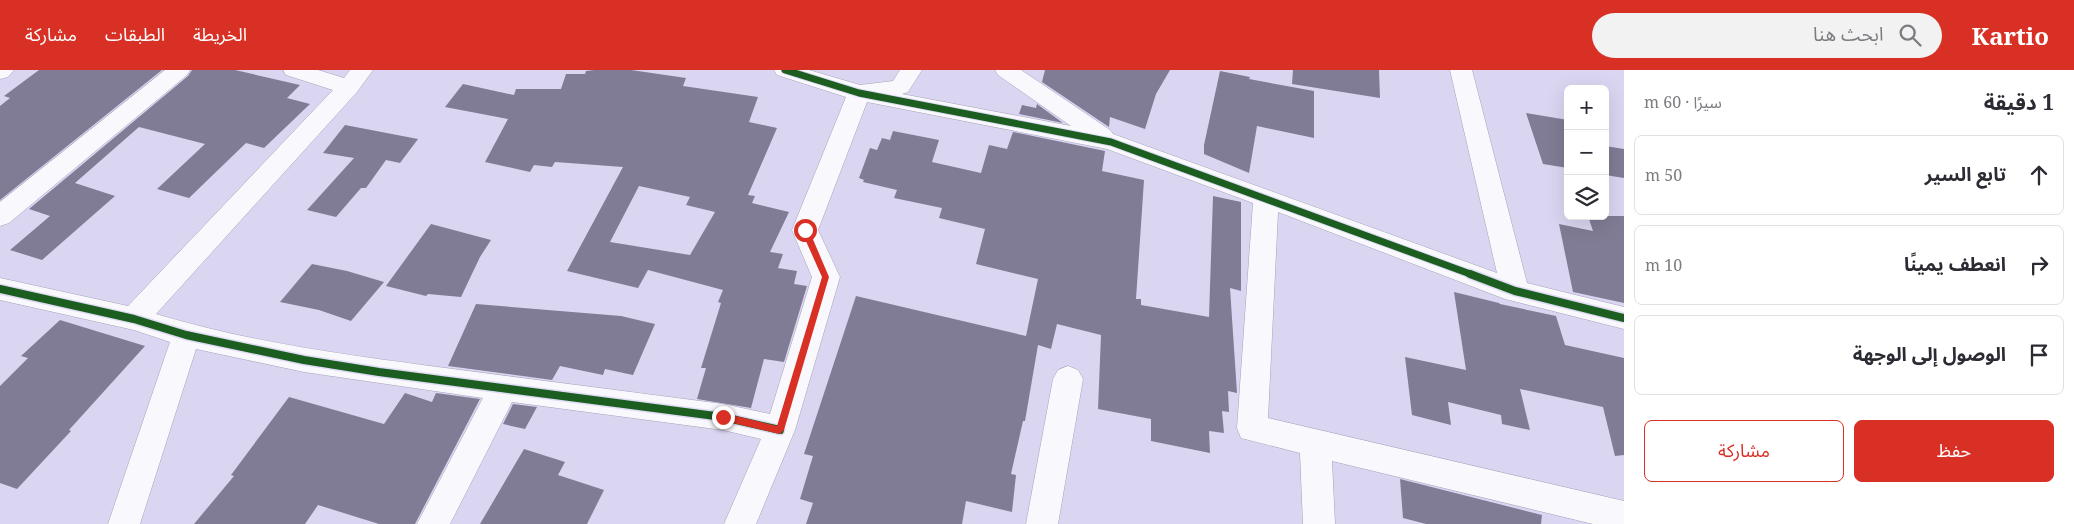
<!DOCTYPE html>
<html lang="ar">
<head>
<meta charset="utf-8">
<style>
  :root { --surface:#fff; --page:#f2f2f3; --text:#2b2b33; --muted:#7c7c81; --line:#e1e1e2; --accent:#d93025 }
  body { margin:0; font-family:"Noto Serif","Noto Sans Arabic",serif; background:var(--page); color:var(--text); direction:rtl }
  .controls { position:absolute; right:15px; top:15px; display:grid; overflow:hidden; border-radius:8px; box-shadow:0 5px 20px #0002 }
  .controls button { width:45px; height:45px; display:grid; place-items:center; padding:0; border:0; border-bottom:1px solid var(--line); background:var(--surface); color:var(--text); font:25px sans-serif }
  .stop { position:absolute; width:15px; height:15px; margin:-11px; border:4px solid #d93025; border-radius:50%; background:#fff }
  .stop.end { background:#d93025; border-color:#fff; box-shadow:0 1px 5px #0008 }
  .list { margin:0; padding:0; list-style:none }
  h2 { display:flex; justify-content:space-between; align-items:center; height:65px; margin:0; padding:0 20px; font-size:21px }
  h2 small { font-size:16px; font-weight:400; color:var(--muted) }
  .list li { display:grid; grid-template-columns:32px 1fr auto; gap:15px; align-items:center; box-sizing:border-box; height:80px; margin:0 10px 10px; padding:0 10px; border:1px solid var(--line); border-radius:8px }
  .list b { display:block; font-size:19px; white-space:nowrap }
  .list em { font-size:16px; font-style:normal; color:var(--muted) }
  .actions { display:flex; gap:10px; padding:15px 20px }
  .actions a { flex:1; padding:11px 0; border:1px solid var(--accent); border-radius:8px; text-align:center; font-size:18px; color:var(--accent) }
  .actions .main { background:var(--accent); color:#fff }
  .icon { flex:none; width:28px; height:28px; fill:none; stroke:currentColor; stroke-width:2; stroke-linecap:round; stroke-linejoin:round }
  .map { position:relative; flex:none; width:1624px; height:454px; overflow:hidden; direction:ltr }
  header { display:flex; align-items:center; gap:30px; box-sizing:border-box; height:70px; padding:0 25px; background:var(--accent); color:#fff }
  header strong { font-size:24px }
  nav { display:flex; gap:28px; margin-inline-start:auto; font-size:18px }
  .search { width:350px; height:45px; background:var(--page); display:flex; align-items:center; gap:12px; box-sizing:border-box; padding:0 18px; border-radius:28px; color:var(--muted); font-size:19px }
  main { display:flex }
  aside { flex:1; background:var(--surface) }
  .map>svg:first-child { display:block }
  .building { fill:#817c95; fill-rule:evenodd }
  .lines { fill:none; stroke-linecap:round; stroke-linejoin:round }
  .street-casing { stroke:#a6a2b9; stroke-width:1 }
  .street { fill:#f9f9fd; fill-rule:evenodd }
  .cycleway-far1-casing { stroke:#dfdbf5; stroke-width:9 }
  .cycleway-casing { stroke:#dfdbf5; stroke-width:11 }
  .cycleway-far1 { stroke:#1b5e20; stroke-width:7 }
  .cycleway { stroke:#1b5e20; stroke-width:8 }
  .route { fill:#d93025 }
</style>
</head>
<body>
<header>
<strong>Kartio</strong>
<div class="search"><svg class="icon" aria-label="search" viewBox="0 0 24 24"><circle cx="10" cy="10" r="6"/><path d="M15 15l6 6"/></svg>ابحث هنا</div>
<nav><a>الخريطة</a><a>الطبقات</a><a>مشاركة</a></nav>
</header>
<main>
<aside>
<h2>1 دقيقة<small>سيرًا · 60 m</small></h2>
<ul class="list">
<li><svg class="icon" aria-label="ahead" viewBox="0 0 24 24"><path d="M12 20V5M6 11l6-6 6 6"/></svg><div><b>تابع السير</b></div><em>50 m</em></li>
<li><svg class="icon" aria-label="right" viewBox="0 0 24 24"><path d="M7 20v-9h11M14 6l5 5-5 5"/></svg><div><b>انعطف يمينًا</b></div><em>10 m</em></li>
<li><svg class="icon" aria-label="arrive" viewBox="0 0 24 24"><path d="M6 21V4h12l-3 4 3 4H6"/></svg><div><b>الوصول إلى الوجهة</b></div></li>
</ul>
<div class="actions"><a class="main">حفظ</a><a>مشاركة</a></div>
</aside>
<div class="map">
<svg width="1624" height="454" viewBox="0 0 1624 454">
  <rect width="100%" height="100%" fill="#dad6f2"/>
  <path class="building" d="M39 0H162L0 130V36L10 28 4 26Z
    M192 0H235L300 15 287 28 310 34 264 78 246 73 189 128 157 119 205 74 139 57 75 113 115 126 42 190 10 180 50 146 29 139 188 6Z
    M594 0H631L686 8 683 16 758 27 749 52 777 58 748 125 755 126 752 133 789 142 770 182 783 184 778 198 797 201 794 214 807 216 784 292 764 289 751 338 697 329 706 298H701L721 233 718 232 723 220 648 200 638 218 567 201 623 97 555 92 552 97 534 95 530 102 485 92 508 49 445 37 463 14 514 25 516 19H561L566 4H585L586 1ZM639 116 690 127 686 135 715 142 690 185 610 172Z
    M1045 0H1170L1156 24 1145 59 1110 47 1109 57 1042 12Z
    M1293 0H1379L1380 28 1292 14Z
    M1220 1 1250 7 1249 9 1314 21V68L1257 56 1249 103 1204 84V75Z
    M1037 34 1063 53 1019 44 1022 35 1036 38Z
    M1526 43 1568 50V98L1543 94Z
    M345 55 418 69 400 93 386 90 366 118H361L336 147 307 140 354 88 323 83Z
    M893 61 939 70 932 92 981 103 989 75 1007 79 1013 62 1105 81 1102 101 1144 110 1136 229H1141V235L1209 247 1213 126 1241 132V221L1230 218 1237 323 1228 321 1229 342 1222 341 1224 363 1209 361 1210 383 1151 371V349L1098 339 1101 265 1057 254 1051 279 1038 275 1025 351H1023L1011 404 1016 405 1012 442 966 431 962 454H806L813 433 800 429 813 386 804 384 856 226 1026 266 1038 209 976 194 985 159 939 148 942 138 894 128 897 120 863 112 864 110 859 108 870 78 877 80 882 68 890 70Z
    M1605 76 1624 79V108L1605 105Z
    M1588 146H1624V233L1573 222 1559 154 1593 161Z
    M431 154 491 170 480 187 461 227 428 224 426 226 386 216Z
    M312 194 347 201 384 212 351 251 319 240 280 232Z
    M1454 222 1499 233 1500 234 1556 246 1565 275 1624 288V385L1615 386 1603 337 1520 319 1530 360 1502 354 1501 345 1448 332 1451 355 1412 345 1405 287 1466 300Z
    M476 234 621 246 655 254 633 305 605 299 603 305 560 296 552 310 448 296Z
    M60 250 145 276 69 360 71 361 17 419 0 413V316L28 288 21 286Z
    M405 323 432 332 436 323 480 329 415 454H379L318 435 305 454H194L234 406 231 405 289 327 384 354Z
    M513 334 537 337 525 359 503 354Z
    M524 379 565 392 558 405 604 420 587 454H480Z
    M1400 409 1542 445 1541 454H1426L1403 448Z"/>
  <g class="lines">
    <g class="street-casing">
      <path id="street" d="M0 0H14L8 7 0 9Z
        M165 0H190L187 5 9 153 0 156V132Z
        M283 0H318L344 8 350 0H373L357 22 156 244C252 273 353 286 453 299 543 311 633 322 723 334L770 344 812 207 792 160 846 27 777 5 774 0H809L860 15 893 11 900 0H922L908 22 902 24 1071 56 998 5 995 0H1021L1110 60 1113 64 1497 203 1450 0H1472L1527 213 1624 237V259L1505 229 1278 142 1268 348 1624 431V454H1593L1332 391 1335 454H1303L1300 383 1241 368 1237 358 1253 133 1107 79 867 32 818 160 840 207 795 360 756 454H724L761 369 723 360 512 332 450 454H417L483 328 304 302 196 279 140 454H108L170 272 134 260 0 230V208L128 236 333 20 286 5Z
        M1068 296 1078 300 1083 309 1058 454H1026L1053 309 1058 300Z"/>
    </g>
    <use href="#street" class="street"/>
    <g class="cycleway-far1-casing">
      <path id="cycleway-far1" d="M785 0 859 23 1111 72 1473 205"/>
    </g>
    <g class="cycleway-casing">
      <path id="cycleway" d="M1470 204 1515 221 1624 248
        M0 219 134 249 186 265 304 290 379 302 723 347 780 360"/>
    </g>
    <use href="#cycleway-far1" class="cycleway-far1"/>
    <use href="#cycleway" class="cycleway"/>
  </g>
  <path class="route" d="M805 157 809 160 829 207 784 360 780 364 720 350V344L723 343 777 356 822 207 801 160Z"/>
</svg>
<div class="controls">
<button>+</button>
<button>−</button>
<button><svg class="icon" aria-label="layers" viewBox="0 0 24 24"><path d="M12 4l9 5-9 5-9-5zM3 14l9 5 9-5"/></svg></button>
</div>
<div class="stop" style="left:805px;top:160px"></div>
<div class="stop end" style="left:723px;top:347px"></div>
</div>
</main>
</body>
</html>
